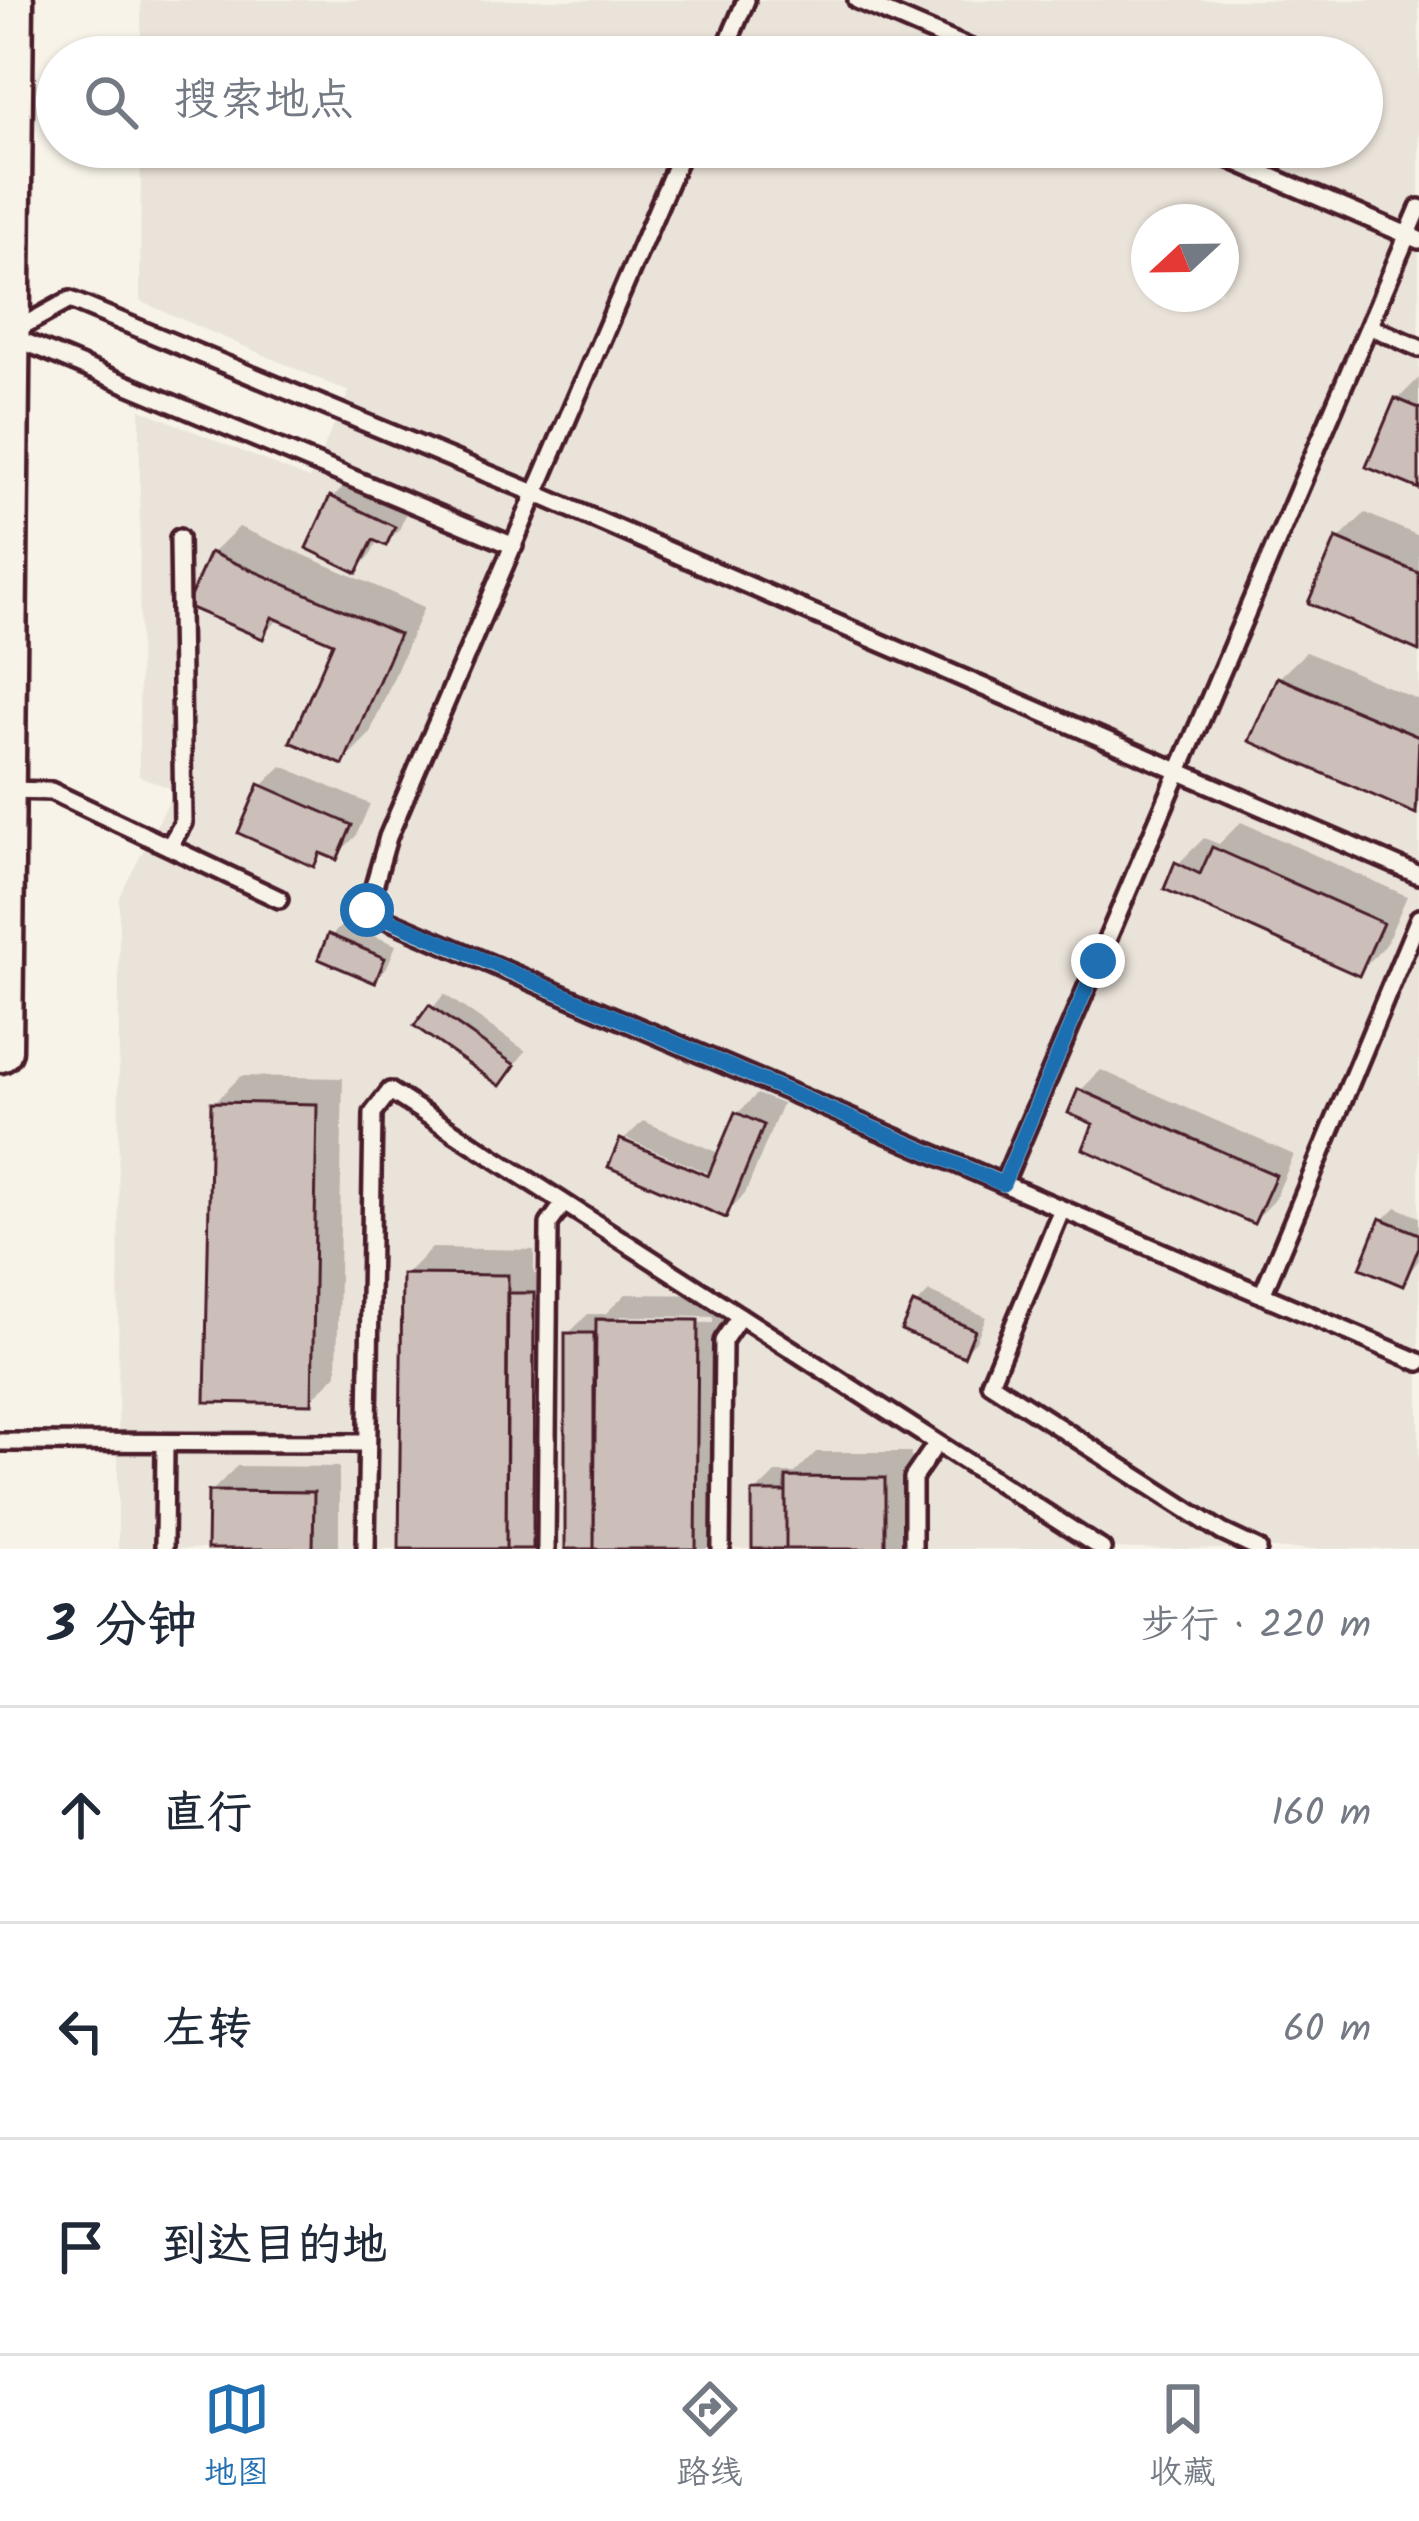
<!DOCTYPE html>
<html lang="zh">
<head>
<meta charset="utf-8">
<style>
  :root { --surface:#fff; --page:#f2f2f3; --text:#1f2937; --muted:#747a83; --line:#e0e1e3; --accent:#1f6fb2 }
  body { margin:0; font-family:Kalam,"LXGW WenKai TC",sans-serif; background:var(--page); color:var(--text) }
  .compass { position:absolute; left:1131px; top:204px; width:108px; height:108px; border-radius:50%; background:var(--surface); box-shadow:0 3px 9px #0004; rotate:248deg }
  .stop { position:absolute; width:36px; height:36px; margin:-27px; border:9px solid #1f6fb2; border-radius:50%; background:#fff }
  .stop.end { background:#1f6fb2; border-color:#fff; box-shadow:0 3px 12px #0008 }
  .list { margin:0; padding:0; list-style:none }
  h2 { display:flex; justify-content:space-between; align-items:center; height:156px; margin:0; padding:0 48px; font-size:51px }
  h2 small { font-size:39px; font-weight:400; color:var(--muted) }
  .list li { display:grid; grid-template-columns:78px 1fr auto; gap:36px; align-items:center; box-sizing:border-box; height:216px; padding:0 48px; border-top:3px solid var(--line) }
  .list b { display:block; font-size:45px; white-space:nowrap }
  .list em { font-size:39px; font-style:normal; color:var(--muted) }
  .icon { flex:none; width:66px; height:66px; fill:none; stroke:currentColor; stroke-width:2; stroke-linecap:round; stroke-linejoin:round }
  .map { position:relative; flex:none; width:1419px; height:1549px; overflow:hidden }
  .search { position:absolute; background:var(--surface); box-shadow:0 3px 9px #0004; left:36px; right:36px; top:36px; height:132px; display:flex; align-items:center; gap:30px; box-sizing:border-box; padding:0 42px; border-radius:66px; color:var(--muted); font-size:45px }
  .sheet { height:804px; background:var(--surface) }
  nav { display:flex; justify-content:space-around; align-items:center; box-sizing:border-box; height:168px; border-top:3px solid var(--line); background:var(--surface); font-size:33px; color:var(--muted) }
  nav a { display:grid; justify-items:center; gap:6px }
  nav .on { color:var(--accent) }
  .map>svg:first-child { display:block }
  .built { fill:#eae3da; fill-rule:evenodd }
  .shadow { fill:#0003; fill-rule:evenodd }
  .building { fill:#ccbfb9; stroke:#4a1f2b; stroke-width:3 }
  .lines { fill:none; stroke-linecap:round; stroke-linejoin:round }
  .service-casing { stroke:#4a1f2b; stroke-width:24 }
  .secondary-casing { stroke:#4a1f2b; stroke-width:51 }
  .service { stroke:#f7f3e8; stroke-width:15 }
  .secondary { stroke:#f7f3e8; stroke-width:42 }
  .route { stroke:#1f6fb2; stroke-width:15 }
</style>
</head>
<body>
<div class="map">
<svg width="1419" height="1549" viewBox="0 0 1419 1549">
  <rect width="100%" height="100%" fill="#f7f3e8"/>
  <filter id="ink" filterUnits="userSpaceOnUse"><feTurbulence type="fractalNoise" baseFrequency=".00833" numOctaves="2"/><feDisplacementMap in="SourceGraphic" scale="24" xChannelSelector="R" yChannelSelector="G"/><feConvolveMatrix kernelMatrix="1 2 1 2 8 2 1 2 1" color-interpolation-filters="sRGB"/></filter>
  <g filter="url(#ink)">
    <path class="built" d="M141 0H1419V1549H118L119 897 175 790 139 776 140 409 309 479 349 392 140 301 141 147H1362V57H141ZM1149 222H1221V294H1149Z"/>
    <path class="shadow" d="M1419 378V486L1398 399Z
      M345 485 406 514 399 530 386 543 378 539 370 556 357 569 332 498Z
      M1365 513 1419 536V647L1338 540Z
      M239 527 424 607 369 735 342 762 337 641 281 617 262 636 212 553Z
      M1306 652 1419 700V807L1416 810 1279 678Z
      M282 766 370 804 356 836 336 856 325 851 313 863 262 786Z
      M1241 822 1407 896 1385 946 1359 972 1178 864 1204 838 1219 844Z
      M344 923 396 945 387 967 374 980 331 936Z
      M444 994 526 1051 500 1082 419 1025Z
      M1101 1070 1294 1155 1274 1201 1254 1221 1097 1123 1081 1090Z
      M241 1076 343 1078 337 1374 310 1401 214 1103Z
      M757 1094 782 1104 745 1194 725 1214 612 1166 623 1141 643 1121 721 1154 737 1114ZM627 1139 723 1179 721 1185 627 1145Z
      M1396 1207 1419 1217V1260L1402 1282 1383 1220Z
      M432 1248 534 1250V1274H553L552 1549H402L405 1275Z
      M929 1292 986 1317 976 1341 963 1354 916 1305Z
      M626 1294 723 1295 722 1549H568V1334L588 1314H605ZM621 1316 713 1317V1323L621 1322Z
      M816 1452H911L910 1549H755V1493L775 1473H795Z
      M237 1466 339 1467V1549H210L211 1492Z"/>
    <path class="building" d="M1395 398 1419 408V489L1366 467Z
      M330 496 395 527 386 546 373 540 357 573 306 548Z
      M1336 538 1419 573V651L1308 603Z
      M210 552 399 634 343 765 290 742 333 643 272 617 263 639 186 606Z
      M1277 677 1419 737 1416 814 1249 741Z
      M259 784 352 825 337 860 320 853 314 867 238 833Z
      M1212 847 1383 923 1359 976 1164 889 1175 862 1200 874Z
      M328 934 385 958 375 983 318 959Z
      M429 1005 515 1065 500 1086 414 1026Z
      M1078 1089 1276 1175 1254 1224 1083 1149 1093 1124 1068 1113Z
      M211 1102 317 1104 312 1404 205 1402Z
      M735 1112 764 1125 726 1218 608 1167 620 1139 708 1176Z
      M1380 1218 1419 1234V1247L1403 1286 1360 1268Z
      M402 1274 508 1275 506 1549H399Z
      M507 1293H534L533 1549H506Z
      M913 1303 975 1330 964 1357 901 1330Z
      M596 1319 698 1320 696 1549H594Z
      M565 1333H594V1549H565Z
      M786 1477 885 1478V1549H786Z
      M208 1491 314 1492 313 1549H207Z
      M752 1492H786V1549H752Z"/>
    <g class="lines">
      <g class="service-casing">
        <path id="service" d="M857 0 990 57
          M722 57 746 0
          M684 147 388 837 367 911 1419 1362
          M1202 147 1419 240
          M1369 326 1419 348
          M10 333 70 300 537 494 1419 875
          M13 337 514 546
          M6 790 51 791 279 899
          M169 847 183 823 179 538
          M1003 1184 1419 208
          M1062 1209 990 1383 1222 1532 1258 1549
          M1262 1295 1419 918
          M0 1442 367 1443
          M164 1549 165 1445
          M366 1549 373 1113 390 1091 1102 1549
          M546 1549 549 1224 564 1203
          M721 1549 723 1341 740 1316
          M913 1549V1478L937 1443"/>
      </g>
      <g class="secondary-casing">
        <path id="secondary" d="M0 1050 11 0"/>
      </g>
      <use href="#service" class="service"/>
      <use href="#secondary" class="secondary"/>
    </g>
  </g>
  <g class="lines" filter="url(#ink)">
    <path class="route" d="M367 910 1003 1184 1098 961"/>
  </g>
</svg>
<svg class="compass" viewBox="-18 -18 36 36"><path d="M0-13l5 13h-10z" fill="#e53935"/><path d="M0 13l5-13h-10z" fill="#747a83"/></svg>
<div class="stop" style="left:367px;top:910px"></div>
<div class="stop end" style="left:1098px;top:961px"></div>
<div class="search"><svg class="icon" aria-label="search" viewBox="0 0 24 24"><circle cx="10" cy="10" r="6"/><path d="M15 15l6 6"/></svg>搜索地点</div>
</div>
<section class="sheet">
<h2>3 分钟<small>步行 · 220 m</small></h2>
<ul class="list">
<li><svg class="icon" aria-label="ahead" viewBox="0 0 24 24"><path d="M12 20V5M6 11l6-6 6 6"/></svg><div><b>直行</b></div><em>160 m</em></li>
<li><svg class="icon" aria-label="left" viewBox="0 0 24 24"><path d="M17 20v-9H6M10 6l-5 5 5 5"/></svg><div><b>左转</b></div><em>60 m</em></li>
<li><svg class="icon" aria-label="arrive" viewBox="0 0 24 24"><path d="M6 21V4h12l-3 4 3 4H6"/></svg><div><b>到达目的地</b></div></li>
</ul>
</section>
<nav>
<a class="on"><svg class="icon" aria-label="map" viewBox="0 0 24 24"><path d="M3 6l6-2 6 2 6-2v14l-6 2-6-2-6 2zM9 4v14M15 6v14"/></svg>地图</a>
<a><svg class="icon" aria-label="directions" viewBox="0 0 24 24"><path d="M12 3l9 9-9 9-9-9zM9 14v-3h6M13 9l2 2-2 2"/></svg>路线</a>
<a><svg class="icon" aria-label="saved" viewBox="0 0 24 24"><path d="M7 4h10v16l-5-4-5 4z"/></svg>收藏</a>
</nav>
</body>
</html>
